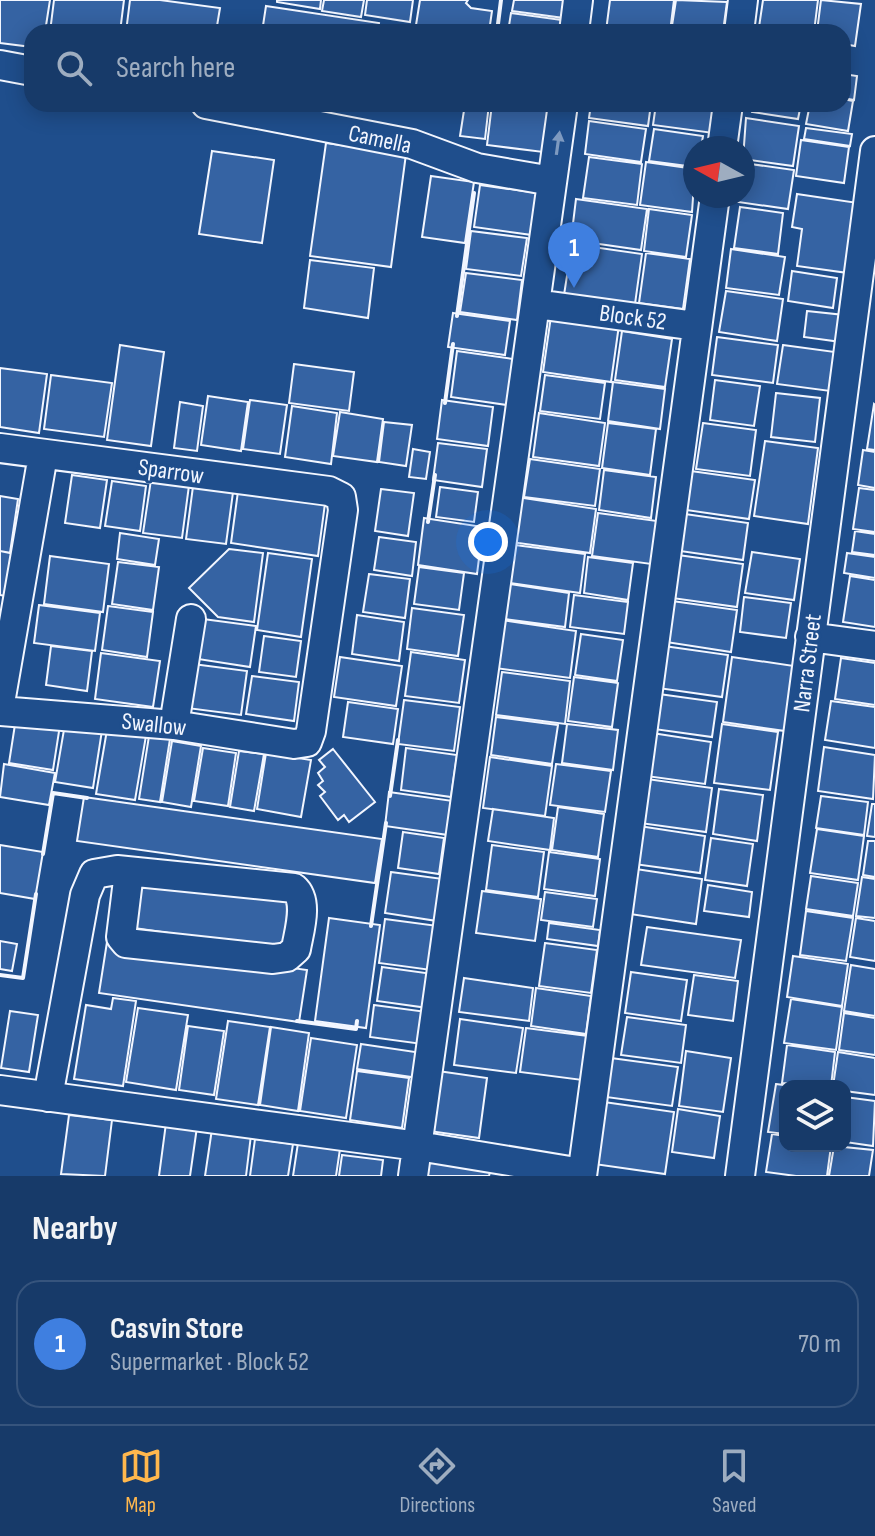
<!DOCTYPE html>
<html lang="en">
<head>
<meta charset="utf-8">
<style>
  :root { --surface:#173a69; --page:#244571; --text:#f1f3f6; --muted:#9eadc0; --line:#36547d; --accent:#ffb74d }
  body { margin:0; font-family:"Sofia Sans Condensed",sans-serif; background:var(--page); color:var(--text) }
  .controls { position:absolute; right:24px; bottom:24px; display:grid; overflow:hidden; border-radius:16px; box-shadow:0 4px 20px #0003 }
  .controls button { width:72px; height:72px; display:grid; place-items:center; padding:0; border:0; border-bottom:2px solid var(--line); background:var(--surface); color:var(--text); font:40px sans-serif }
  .compass { position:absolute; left:683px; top:136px; width:72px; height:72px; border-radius:50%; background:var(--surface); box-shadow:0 4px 20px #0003; rotate:278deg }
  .you { position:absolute; left:488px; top:542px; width:28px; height:28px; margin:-20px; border:6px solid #fff; border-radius:50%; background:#1a73e8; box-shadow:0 0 0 12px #1a73e833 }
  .badge { display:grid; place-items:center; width:52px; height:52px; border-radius:50%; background:var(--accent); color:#fff; font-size:26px; font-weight:700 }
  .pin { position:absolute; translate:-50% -66px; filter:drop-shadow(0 2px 4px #0008) }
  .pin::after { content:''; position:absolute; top:42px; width:28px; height:24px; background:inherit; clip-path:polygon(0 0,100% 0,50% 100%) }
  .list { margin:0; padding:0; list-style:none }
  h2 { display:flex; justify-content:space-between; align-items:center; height:104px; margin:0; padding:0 32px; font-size:34px }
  h2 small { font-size:26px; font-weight:400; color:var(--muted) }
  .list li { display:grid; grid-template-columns:52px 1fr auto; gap:24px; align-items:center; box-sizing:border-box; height:128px; margin:0 16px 16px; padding:0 16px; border:2px solid var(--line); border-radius:24px }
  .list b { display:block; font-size:30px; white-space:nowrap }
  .list p { margin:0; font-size:26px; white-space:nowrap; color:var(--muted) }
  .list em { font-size:26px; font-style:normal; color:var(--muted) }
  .icon { flex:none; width:44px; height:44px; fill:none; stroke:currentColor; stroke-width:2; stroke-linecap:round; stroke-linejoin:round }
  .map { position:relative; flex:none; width:875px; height:1176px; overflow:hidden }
  .search { position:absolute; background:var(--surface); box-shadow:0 4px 20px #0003; left:24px; right:24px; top:24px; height:88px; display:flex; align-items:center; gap:20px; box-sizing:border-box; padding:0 28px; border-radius:24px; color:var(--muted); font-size:30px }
  .sheet { height:248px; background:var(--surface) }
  nav { display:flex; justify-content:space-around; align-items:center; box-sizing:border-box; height:112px; border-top:2px solid var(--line); background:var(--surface); font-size:22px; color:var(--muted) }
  nav a { display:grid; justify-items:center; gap:4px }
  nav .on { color:var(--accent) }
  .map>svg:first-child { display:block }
  .building { fill:#3563a3; stroke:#f2f6ff; stroke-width:2 }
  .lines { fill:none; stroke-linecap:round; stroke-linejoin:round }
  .minor-casing { stroke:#f2f6ff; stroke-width:32 }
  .minor { stroke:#1f4e8c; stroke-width:28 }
  .wall { stroke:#f2f6ff; stroke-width:4 }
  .oneway { fill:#7e9ac0 }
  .labels { text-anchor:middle; stroke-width:6; stroke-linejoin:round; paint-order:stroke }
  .street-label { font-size:24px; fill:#f2f6ff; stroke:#1f4e8c }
</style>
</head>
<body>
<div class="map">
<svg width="875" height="1176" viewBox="0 0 875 1176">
  <rect width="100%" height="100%" fill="#1f4e8c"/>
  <path class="building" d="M0 0H50L45 32H32V47L0 43Z
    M54 0H124L120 32H50Z
    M130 0H160L220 8 216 32H126Z
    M277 0H321L320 9 277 2Z
    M324 0H364L361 17 322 11Z
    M367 0H413L410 22 365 15Z
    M420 0H468L466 3 471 8 492 11 489 32H461L416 25Z
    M514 0H566L564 18 512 11Z
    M610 0H674L670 32 606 31Z
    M676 0 727 2 723 32H671Z
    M763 0H818L814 32 759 27Z
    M821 0 861 4 855 46 843 44V32H817Z
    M266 6 379 23 378 32H262Z
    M511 13 569 21 567 32H508Z
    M843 74 857 76 854 100 843 98Z
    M843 99 853 101 848 131 806 124 810 104H843Z
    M465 104H489L485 139 460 136Z
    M492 104H549L543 152 487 145Z
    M591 104H651L648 126 589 118Z
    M656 104H717L713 133 653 125Z
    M753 104H801L798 119 752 112Z
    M746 118 799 126 793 166 743 159Z
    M589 121 646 129 641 162 585 154Z
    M806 128 852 134 850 146 804 139Z
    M654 129 703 136 701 148H695V167L649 161Z
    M801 140 849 147 844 183 796 176Z
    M326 143 406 154 391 267 310 256Z
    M212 151 274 160 262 243 199 234Z
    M589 157 642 164 637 205 583 198Z
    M646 162 695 169 692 212 640 205Z
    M743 163 794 170 788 209 738 202V196H743Z
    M431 176 474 182 465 243 422 237Z
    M480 185 538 193 532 235 474 227Z
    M797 194 858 203 848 273 797 266 802 229 792 227Z
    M576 199 647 209 641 250 571 240Z
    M740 207 783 213 778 254 734 248Z
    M649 209 692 215 686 257 644 251Z
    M471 231 527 238 521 276 466 269Z
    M572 244 642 254 635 304 564 295Z
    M731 249 785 257 779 295 726 288Z
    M646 253 690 259 683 309 639 303Z
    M310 260 374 268 368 318 304 308Z
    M792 271 837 278 833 308 788 301Z
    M466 273 522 280 517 320 460 312Z
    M726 291 783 299 777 341 719 332Z
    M807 311 844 315 841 342 804 337Z
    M453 313 510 321 505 355 448 347Z
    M551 316 619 325 611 382 543 372Z
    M622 331 672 339 665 387 615 380Z
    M717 337 778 345 773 383 712 375Z
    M120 345 164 352 151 446 107 440Z
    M783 345 835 352 830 391 777 384Z
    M457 351 513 359 507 405 451 397Z
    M294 364 354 372 349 411 289 403Z
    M0 368 47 374 39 433 0 427Z
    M51 375 112 383 104 437 44 429Z
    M545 375 605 383 600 419 540 411Z
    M715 380 760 386 754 426 710 420Z
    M613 382 665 389 660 429 608 421Z
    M776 393 820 398 815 442 771 437Z
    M208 396 248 402 241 451 201 445Z
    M250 400 287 405 280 454 243 449Z
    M442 400 493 407 488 446 437 439Z
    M180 402 203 406 197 451 174 448Z
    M874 404 875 405V450L867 449Z
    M292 406 337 413 331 464 285 457Z
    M340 412 383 419 377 462 333 456Z
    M539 413 605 423 599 466 533 457Z
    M384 422 412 425 406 466 379 462Z
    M608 423 656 429 650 475 602 468Z
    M703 423 756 430 750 476 696 469Z
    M765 441 818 448 808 524 754 516Z
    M438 443 487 449 482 487 433 480Z
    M413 449 430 452 426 479 409 477Z
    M863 450 875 452V488L858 485Z
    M530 459 600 469 595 506 524 497Z
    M604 470 656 477 651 518 599 510Z
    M691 471 755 480 749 519 686 510Z
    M152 473 190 478 182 538 143 533Z
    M72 475 107 480 100 528 65 523Z
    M194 479 234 485 226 544 186 539Z
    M112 481 146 486 140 531 105 526Z
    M239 484 326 496 318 556 231 543Z
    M440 487 478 492 474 522 436 517Z
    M859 488 875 490V532L853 529Z
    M381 489 414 493 408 536 375 531Z
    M0 496 18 499 10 553 0 551Z
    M517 497 596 509 590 553 511 542Z
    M598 513 657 521 651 564 592 556Z
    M685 514 748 523 743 560 680 551Z
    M424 518 483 527 477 574 418 565Z
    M855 531 875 534V555L852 552Z
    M120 533 159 539 155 565 117 559Z
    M379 537 416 542 412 576 374 570Z
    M515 545 585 554 580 593 510 583Z
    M229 549 263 553 254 622 218 617 189 588Z
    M0 551 17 554 11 597 0 595Z
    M752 552 800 559 794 600 745 593Z
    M268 553 312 559 301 637 257 630Z
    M847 553 875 557V578L844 573Z
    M678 555 743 564 737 607 672 598Z
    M50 556 109 564 103 612 44 604Z
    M588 557 633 563 628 600 584 593Z
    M118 562 159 567 153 610 112 604Z
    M419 567 464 573 459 610 414 604Z
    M369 574 410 579 405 618 363 612Z
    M850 576 875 580V627L843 622Z
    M510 584 569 593 565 627 505 619Z
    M574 595 628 602 624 634 570 627Z
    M744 597 791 603 786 638 740 632Z
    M672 601 737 610 731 652 666 642Z
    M39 605 100 613 95 651 34 643Z
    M108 606 153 612 147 657 102 650Z
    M412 608 464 615 458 656 407 649Z
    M357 615 404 622 399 661 352 654Z
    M203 619 256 626 250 667 198 659Z
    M502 620 576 631 570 678 495 668Z
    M581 634 623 640 617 681 575 675Z
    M264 636 301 641 296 677 259 672Z
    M51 646 92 651 87 691 46 685Z
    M664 646 728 655 722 697 658 688Z
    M411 652 465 660 459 703 405 696Z
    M101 653 160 661 153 707 95 699Z
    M340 657 402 666 396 706 334 697Z
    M732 657 794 666 785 731 723 722Z
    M841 658 875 663V705L835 699Z
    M193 664 247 671 241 715 187 708Z
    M502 672 570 681 565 724 496 715Z
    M252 676 299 682 294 721 246 714Z
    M574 677 618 683 612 727 568 721Z
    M659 694 717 702 712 737 654 729Z
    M404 700 460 707 454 751 398 744Z
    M831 701 875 707V748L825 740Z
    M348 702 398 709 393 744 343 737Z
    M496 717 558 725 552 764 491 755Z
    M16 718 60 725 53 770 9 763Z
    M66 718 103 724 93 788 55 782Z
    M108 724 147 730 135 800 96 794Z
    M567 724 618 730 613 770 562 763Z
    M722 724 778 732 770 790 714 783Z
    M652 733 711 742 705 784 646 776Z
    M149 736 170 739 160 802 139 799Z
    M172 741 201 746 191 807 162 802Z
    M824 747 875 755 873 799 818 791Z
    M203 748 236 753 228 806 194 801Z
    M406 748 457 755 451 797 401 790Z
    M333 749 375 802 349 822 344 815 338 820 320 796 325 792 318 785 323 781 318 773 325 767 319 760Z
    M239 751 264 754 254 811 230 807Z
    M266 753 311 760 301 817 257 809Z
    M490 757 552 766 545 816 483 808Z
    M4 764 55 773 49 805 0 797Z
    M556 764 611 771 605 812 550 805Z
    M647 779 712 788 706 832 640 823Z
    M719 789 763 795 757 841 713 834Z
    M389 792 453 801 448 835 385 826Z
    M821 796 868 802 864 835 816 828Z
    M84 797 382 839 375 883 77 841Z
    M872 804H875V837L867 836Z
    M558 807 604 814 598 857 552 850Z
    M493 809 554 818 550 850 488 841Z
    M639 826 705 836 700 873 634 864Z
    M817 829 864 836 858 880 810 873Z
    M403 832 444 838 439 874 398 868Z
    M711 838 753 844 747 886 705 880Z
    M868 841H875V877L863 875Z
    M0 845 43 852 35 899 0 893Z
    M492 845 544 852 538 897 486 890Z
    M549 852 600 859 595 896 544 889Z
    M636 869 702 879 696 924 630 914Z
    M391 872 443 879 437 921 385 913Z
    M811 876 858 883 853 916 806 909Z
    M862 877 875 879V918L856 916Z
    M140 881 301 904 295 951 134 928Z
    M708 885 752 892 749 917 704 911Z
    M482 891 541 899 535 941 476 933Z
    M545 892 597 899 593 927 541 920Z
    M806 911 853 918 846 961 800 955Z
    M329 918 380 925 366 1028 315 1021Z
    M856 918 875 921V961L850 957Z
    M385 919 438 926 431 970 379 963Z
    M549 923 600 930 598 946 547 939Z
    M647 927 741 940 735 978 641 965Z
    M0 941 17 944 12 971 0 969Z
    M107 942 307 970 299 1022 99 993Z
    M545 943 597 950 591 993 539 986Z
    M793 956 848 964 842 1006 787 997Z
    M851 965 875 969V1016L844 1011Z
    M382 967 433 974 428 1008 377 1001Z
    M631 972 687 980 681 1021 625 1013Z
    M694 975 738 981 733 1021 688 1015Z
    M464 978 533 988 529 1021 459 1012Z
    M536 988 591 996 586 1034 531 1026Z
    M113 998 136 1001 123 1086 74 1079 86 1005 111 1009Z
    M791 999 842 1007 836 1050 784 1043Z
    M374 1005 427 1012 422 1044 370 1037Z
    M138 1008 188 1015 176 1090 126 1082Z
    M10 1011 38 1015 29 1072 1 1068Z
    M844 1013 875 1018V1055L839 1050Z
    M627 1017 686 1025 681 1063 621 1055Z
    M460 1019 523 1028 516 1073 454 1065Z
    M228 1021 270 1027 258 1105 216 1099Z
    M188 1026 224 1031 214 1095 179 1090Z
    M271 1027 309 1033 298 1111 260 1105Z
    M526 1028 588 1036 582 1080 520 1072Z
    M311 1038 357 1045 346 1118 300 1111Z
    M361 1044 422 1053 418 1078 357 1069Z
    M787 1045 835 1052 831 1086 782 1083Z
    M686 1051 731 1058 723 1112 679 1106Z
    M838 1052 875 1058V1095L845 1091V1086H833Z
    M611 1058 678 1067 672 1106 606 1097Z
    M357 1071 409 1078 402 1128 350 1120Z
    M438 1071 487 1078 479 1138 429 1131Z
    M776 1084 791 1086H785V1134L768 1132Z
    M845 1097 875 1101 873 1146 845 1142Z
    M604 1102 674 1112 665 1174 594 1164Z
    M678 1109 720 1116 714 1158 672 1152Z
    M69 1115 112 1120 105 1176 61 1174Z
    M166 1123 197 1127 190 1176H159Z
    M212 1129 251 1135 246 1176H205Z
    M772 1134 785 1136V1146H831L827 1176H796L766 1172Z
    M255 1139 293 1144 288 1176H250Z
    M298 1143 340 1149 336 1176H293Z
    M834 1146 873 1150 869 1176H829Z
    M342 1155 383 1160 381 1176H339Z
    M425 1158 491 1168 489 1176H422Z"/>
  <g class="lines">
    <g class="minor-casing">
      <path id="minor" d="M574 32 578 0
        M739 32 743 0
        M0 65 32 71
        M206 104 412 144 477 168 552 181
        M722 148 728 104
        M536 304 696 326
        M0 448 329 491 341 497 343 510 311 731 307 742 294 744 174 725 0 711
        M810 637 875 646
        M0 703 43 455
        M174 725 191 619
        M0 1090 418 1146 582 1173
        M48 1097 85 895 94 874 117 870 294 888C309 901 299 931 296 949L287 957 273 959 126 943 121 937 129 872
        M413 1176 563 104
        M582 1176 715 196
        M740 1176 875 151"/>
    </g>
    <use href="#minor" class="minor"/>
    <path class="wall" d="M497 32 501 0
      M457 316 474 193
      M445 403 453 344
      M428 522 435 475
      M390 796 398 740
      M43 854 53 793 87 798
      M371 926 386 823
      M0 975 23 978 36 894
      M297 1021 356 1029 357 1021"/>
  </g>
  <defs><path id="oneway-solid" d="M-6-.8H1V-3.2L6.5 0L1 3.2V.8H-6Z" transform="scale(2)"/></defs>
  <use class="oneway" href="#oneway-solid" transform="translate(558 143) rotate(-82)"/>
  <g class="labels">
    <g class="street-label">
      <text transform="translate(380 139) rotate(12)" y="8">Camella</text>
      <text transform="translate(633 317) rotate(8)" y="8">Block 52</text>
      <text transform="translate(171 471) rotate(8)" y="8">Sparrow</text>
      <text transform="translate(807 663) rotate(-83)" y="8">Narra Street</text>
      <text transform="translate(154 724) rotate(6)" y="8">Swallow</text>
    </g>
  </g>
</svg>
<div class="controls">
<button><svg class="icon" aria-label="layers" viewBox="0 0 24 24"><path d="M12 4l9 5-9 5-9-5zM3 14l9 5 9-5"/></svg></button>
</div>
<svg class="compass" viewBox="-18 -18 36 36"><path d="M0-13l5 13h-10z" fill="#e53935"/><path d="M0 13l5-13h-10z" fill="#9eadc0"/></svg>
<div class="you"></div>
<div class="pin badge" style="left:574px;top:288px;background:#3f7fe0">1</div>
<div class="search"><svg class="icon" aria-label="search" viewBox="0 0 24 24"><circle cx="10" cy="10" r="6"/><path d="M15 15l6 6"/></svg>Search here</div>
</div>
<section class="sheet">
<h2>Nearby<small></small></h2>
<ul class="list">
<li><span class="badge" style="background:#3f7fe0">1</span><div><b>Casvin Store</b><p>Supermarket · Block 52</p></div><em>70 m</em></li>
</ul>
</section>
<nav>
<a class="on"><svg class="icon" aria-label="map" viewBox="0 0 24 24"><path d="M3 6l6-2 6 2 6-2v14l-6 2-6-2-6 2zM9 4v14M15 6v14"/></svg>Map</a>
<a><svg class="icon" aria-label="directions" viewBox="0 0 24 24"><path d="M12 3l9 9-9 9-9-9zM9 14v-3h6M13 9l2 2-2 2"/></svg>Directions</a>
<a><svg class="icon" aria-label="saved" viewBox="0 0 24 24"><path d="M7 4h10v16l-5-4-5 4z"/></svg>Saved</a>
</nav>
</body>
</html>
